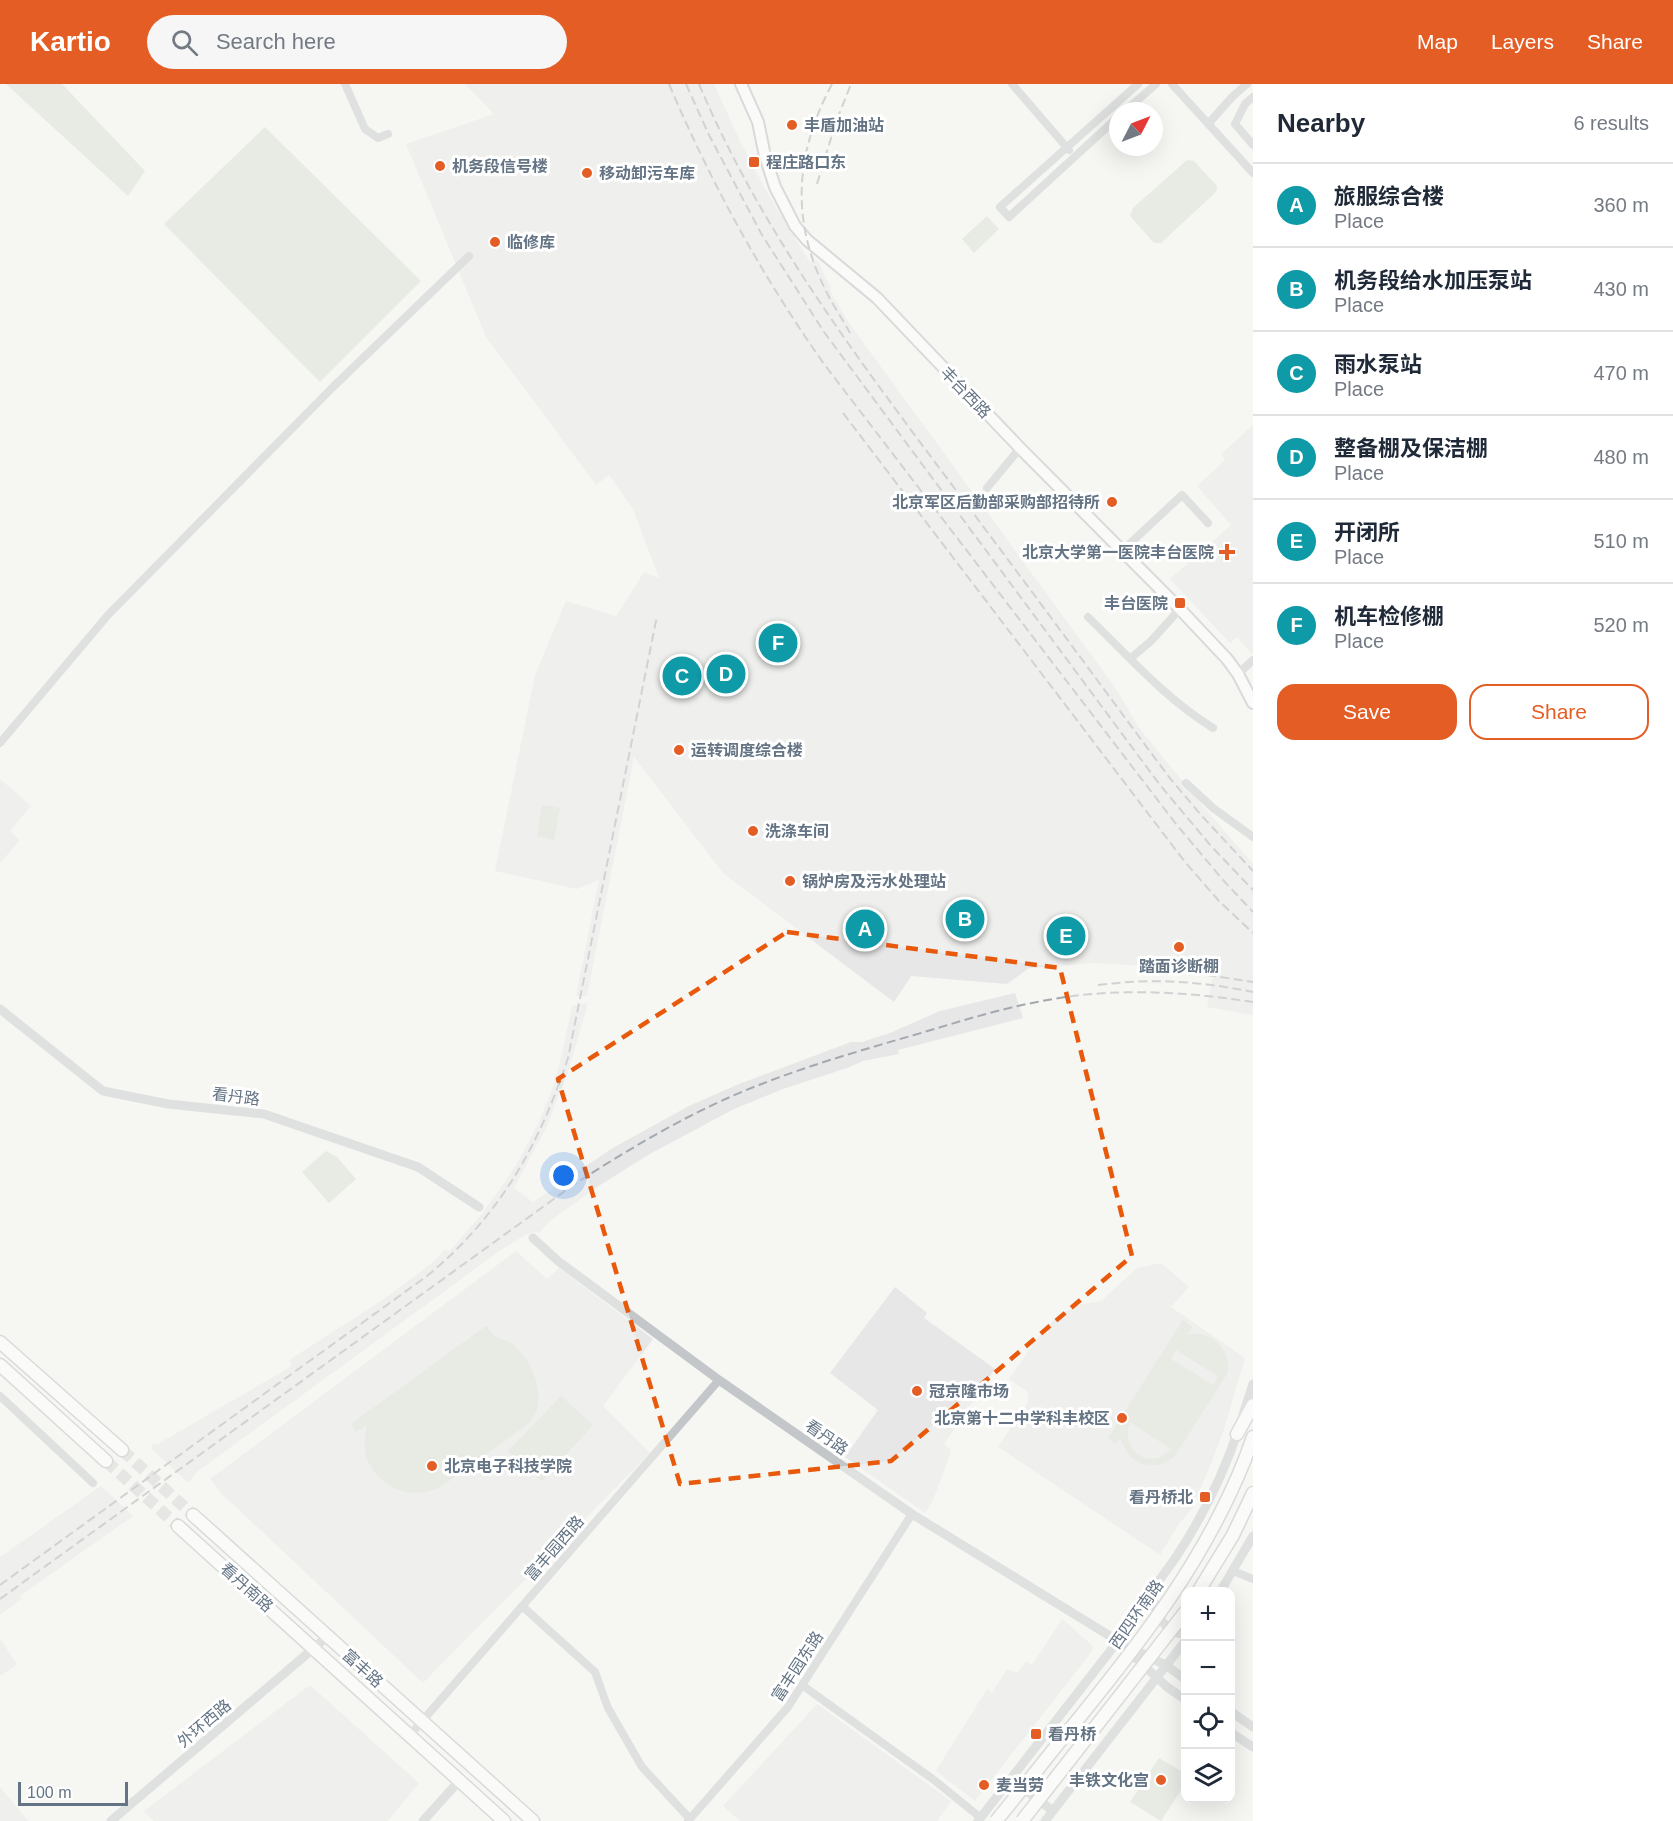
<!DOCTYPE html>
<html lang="en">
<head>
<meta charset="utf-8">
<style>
  :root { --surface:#fff; --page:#f6f6f7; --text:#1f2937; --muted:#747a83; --line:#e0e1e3; --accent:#e45d24 }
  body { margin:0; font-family:Helvetica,"Noto Sans SC",sans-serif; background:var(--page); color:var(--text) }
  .controls { position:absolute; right:18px; bottom:18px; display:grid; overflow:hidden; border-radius:12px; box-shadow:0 6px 24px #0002 }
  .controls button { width:54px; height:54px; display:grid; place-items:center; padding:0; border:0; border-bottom:2px solid var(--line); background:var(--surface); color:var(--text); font:30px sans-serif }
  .compass { position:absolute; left:1109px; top:18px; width:54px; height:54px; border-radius:50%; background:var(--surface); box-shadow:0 6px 24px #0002; rotate:48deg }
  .scale { position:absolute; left:18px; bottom:15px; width:110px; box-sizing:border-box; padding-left:6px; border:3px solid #647484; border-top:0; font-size:16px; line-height:21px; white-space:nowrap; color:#647484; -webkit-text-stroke:4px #fff; paint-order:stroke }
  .you { position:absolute; left:564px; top:1092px; width:21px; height:21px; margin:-15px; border:4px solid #fff; border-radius:50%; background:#1a73e8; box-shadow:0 0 0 9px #1a73e833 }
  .badge { display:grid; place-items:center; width:39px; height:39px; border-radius:50%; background:var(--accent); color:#fff; font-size:20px; font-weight:700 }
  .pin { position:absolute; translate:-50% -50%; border:3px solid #fff; box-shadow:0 2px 6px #0006 }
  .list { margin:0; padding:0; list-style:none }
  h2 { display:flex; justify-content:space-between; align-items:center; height:78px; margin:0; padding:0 24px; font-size:26px }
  h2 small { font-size:20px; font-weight:400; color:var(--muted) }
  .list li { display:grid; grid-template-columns:39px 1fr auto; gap:18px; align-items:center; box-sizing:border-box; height:84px; padding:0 24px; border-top:2px solid var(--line) }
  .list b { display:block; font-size:22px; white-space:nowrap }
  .list p { margin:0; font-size:20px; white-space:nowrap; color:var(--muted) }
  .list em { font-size:20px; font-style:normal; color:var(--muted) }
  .actions { display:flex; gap:12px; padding:18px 24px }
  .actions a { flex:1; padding:14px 0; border:2px solid var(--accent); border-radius:18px; text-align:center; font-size:21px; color:var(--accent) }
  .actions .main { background:var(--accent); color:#fff }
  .icon { flex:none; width:33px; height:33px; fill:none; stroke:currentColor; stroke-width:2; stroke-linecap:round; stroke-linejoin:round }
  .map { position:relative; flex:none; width:1253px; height:1737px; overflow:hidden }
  header { display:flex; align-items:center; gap:36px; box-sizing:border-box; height:84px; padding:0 30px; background:var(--accent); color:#fff }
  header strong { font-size:28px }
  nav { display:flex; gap:33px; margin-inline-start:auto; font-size:21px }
  .search { width:420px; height:54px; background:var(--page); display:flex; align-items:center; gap:15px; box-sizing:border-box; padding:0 21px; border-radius:33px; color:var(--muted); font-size:22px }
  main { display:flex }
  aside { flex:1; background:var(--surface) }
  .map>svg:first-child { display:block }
  .built { fill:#e6e7e6 }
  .green { fill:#d6ddd3; fill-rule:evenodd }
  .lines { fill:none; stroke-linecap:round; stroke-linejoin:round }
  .primary-tunnel { stroke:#d2d6d6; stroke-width:12; stroke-dasharray:12 6; stroke-linecap:butt }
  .secondary-casing { stroke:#b5babf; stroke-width:14 }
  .primary-casing { stroke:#b6babe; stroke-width:15 }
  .trunk-casing { stroke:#b6b9bc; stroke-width:15 }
  .minor { stroke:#c3c7ca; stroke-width:8 }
  .tertiary { stroke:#c3c7ca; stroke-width:9 }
  .secondary { stroke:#fff; stroke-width:10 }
  .primary { stroke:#fff; stroke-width:12 }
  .trunk { stroke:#fff; stroke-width:12 }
  .rail { stroke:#a3a9af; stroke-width:2; stroke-dasharray:9 4.5; stroke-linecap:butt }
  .trunk-bridge-casing { stroke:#b6b9bc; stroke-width:15; stroke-linecap:butt }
  .trunk-bridge { stroke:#fff; stroke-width:12 }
  .marked { fill:none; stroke:#e8590c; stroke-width:4.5; stroke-dasharray:12 8; stroke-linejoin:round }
  .poi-dot { fill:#e45d24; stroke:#fff; stroke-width:2 }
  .labels { text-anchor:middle; stroke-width:6; stroke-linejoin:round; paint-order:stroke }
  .poi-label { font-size:16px; font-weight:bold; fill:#647484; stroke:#fff; text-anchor:start }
  .street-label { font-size:16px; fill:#647484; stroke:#fff }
</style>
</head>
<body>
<header>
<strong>Kartio</strong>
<div class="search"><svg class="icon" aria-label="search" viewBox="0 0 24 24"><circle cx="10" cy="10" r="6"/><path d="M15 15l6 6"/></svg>Search here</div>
<nav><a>Map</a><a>Layers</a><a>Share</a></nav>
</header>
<main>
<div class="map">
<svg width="1253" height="1737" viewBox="0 0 1253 1737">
  <rect width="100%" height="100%" fill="#f6f6f2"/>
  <path class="built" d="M465 0H714L740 57 768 110 810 178 818 177 830 202 831 209 849 239 1114 602 1140 645 1201 720 1253 780V931L1207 923 1214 884 1183 880 1146 882 1094 879 1029 884 1007 900 911 892 894 918 723 789 634 673 587 912H576L599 796 577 805 495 787 535 591 566 517 616 532 644 488 659 494 633 425 609 391 596 401 486 253 406 60 494 30Z
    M1253 341V569L1252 570 1237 553 1230 559 1170 495 1231 441 1197 402 1225 376 1221 370Z
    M0 695 31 722 10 747 20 756 0 779Z
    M1015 909 1023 934 898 966 899 970 863 977 847 984 783 1005 734 1025 648 1071 597 1103 550 1137 539 1149 535 1148 525 1151 501 1166 198 1387 188 1399 151 1364 154 1359 158 1360 292 1282 289 1276 381 1217 436 1176 445 1165 449 1168 481 1131 505 1098 519 1076 538 1040 551 1009 560 979 572 922 588 919 569 985 546 1044 514 1104 533 1118 611 1065 689 1022 739 1000 851 958H862L890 949 940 927Z
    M516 1167 547 1195 559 1184 653 1255 603 1322 650 1369 423 1599 222 1410 210 1395Z
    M1161 1179 1189 1203 1171 1223 1245 1274 1224 1345 1209 1385 1195 1416 1194 1423 1179 1440 1160 1471 998 1363 1028 1318V1308L1009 1295 1039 1252 1060 1231 1078 1221 1101 1217 1137 1184Z
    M895 1203 927 1229 924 1234 995 1285 944 1360 951 1366 950 1371 933 1416 925 1429 845 1373 878 1326 830 1289Z
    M101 1402 133 1432 20 1512 22 1515 0 1531V1473Z
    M1062 1535 1092 1561 1093 1566 975 1717 936 1687 987 1605 992 1609 1007 1585 1017 1589 1026 1577 1032 1581Z
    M0 1555 17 1580 0 1592Z
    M310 1601 419 1699 388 1737H154L144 1727Z
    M817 1620 951 1717 937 1737H740L723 1722Z
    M0 1703 28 1737H0Z"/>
  <path class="green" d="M6 0H62L145 87 128 112Z
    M265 43 421 197 320 298 164 140Z
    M1187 76 1194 77 1217 102 1216 108 1161 159H1154L1130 132 1133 124Z
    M987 132 999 145 974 169 962 155Z
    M542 721 560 724 554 756 537 752Z
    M326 1067 337 1073 356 1095 329 1119 302 1088Z
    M1183 1236 1192 1243 1187 1251C1210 1244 1233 1267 1227 1290L1174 1373 1170 1376 1159 1381 1142 1380 1129 1372 1120 1355 1116 1360 1108 1354ZM1176 1266 1218 1292 1213 1301 1171 1275ZM1130 1338 1171 1365C1150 1389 1119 1365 1130 1338Z
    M486 1242 495 1253 512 1259 528 1277 536 1296 539 1312 537 1327 528 1340C505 1357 483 1372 460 1389 452 1394 442 1404 433 1406 413 1412 392 1408 378 1392 363 1376 363 1360 367 1341L356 1348 351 1340Z
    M561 1312 593 1341 542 1397 508 1367Z
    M1159 1674 1186 1690 1185 1700 1161 1737 1130 1718Z"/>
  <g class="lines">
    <path class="primary-tunnel" d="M122 1366 193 1431
      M106 1377 178 1442"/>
    <g class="secondary-casing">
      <path id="secondary" d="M741 0 758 38 765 72 775 103 795 142 807 156 877 214 1020 364 1177 522 1227 575 1238 590 1253 619"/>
    </g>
    <g class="primary-casing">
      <path id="primary" d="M0 1258 122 1366
        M0 1281 106 1377
        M193 1431 533 1737
        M178 1442 504 1737"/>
    </g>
    <g class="trunk-casing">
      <path id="trunk" d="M1237 1350 1253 1321
        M1245 1375 1253 1353
        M1198 1508 1233 1451 1253 1409"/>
    </g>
    <path class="minor" d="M345 0 365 45 378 54 388 50
      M1012 0 1069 66
      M1172 0 1253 89
      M1253 13 1245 20 1235 40 1253 61
      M1125 27 1156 0
      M1118 33 1009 133 1000 123 1138 0
      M1208 40 1233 12 1247 0
      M987 404 1020 364
      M1123 466 1182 411 1208 439
      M1088 533C1128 572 1166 615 1213 644
      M1131 574 1151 557 1180 525
      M1238 590 1253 576
      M0 659 108 531 333 303 469 172
      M1186 699 1213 724 1253 753
      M0 1312 93 1399
      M1233 1487 1253 1495
      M522 1522 595 1588 608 1624 642 1683 690 1735
      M802 1601 934 1696 981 1734
      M410 1651 719 1296
      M688 1737 788 1623 912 1430"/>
    <path class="tertiary" d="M0 925 103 1007 168 1020 264 1030 418 1083 479 1123
      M533 1154 558 1177 719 1296 912 1430 1118 1557 1167 1582 1186 1596
      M1243 1331 1253 1300
      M1154 1507C1151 1525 1165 1551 1186 1550
      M1220 1508 1253 1452
      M1126 1565 1167 1603 1186 1616
      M1230 1627 1253 1643
      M1230 1648 1253 1663
      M1011 1695 1053 1727
      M111 1737 328 1552
      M423 1737 459 1697
      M978 1737 1118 1557C1134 1527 1157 1501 1176 1473 1204 1431 1223 1392 1239 1344
      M1045 1737 1186 1556"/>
    <use href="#secondary" class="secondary"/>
    <use href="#primary" class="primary"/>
    <use href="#trunk" class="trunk"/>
    <path class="rail" d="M669 0C711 99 762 192 824 280L1176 740 1223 796 1253 828
      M686 0 709 51 762 151 824 248 1160 701 1211 762 1253 806
      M699 0C762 150 861 279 958 409 1029 503 1099 599 1169 693L1201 731 1253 787
      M832 0C796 68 790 134 825 205 832 220 842 234 850 249
      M817 100 836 38 851 0
      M843 329 1185 778 1219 817 1253 849
      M1207 891 1253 898
      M1098 901C1153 894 1199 897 1253 908
      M0 1501 427 1192C499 1133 539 1062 568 974L657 532
      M0 1515 576 1099C634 1062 694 1026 759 1001 810 981 862 966 914 951 955 939 995 926 1037 918 1109 903 1181 907 1253 918"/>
    <g class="trunk-bridge-casing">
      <path id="trunk-bridge" d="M996 1737C1024 1703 1051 1668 1079 1634 1146 1551 1205 1475 1245 1375
        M1022 1737 1186 1527"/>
    </g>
    <use href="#trunk-bridge" class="trunk-bridge"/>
  </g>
  <path d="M0 0H1253V1737H0ZM787 848 1060 884 1132 1172 891 1377 680 1400 558 995Z" fill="#f6f6f2" fill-opacity=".55" fill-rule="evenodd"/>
  <path class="marked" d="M787 848 1060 884 1132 1172 891 1377 680 1400 558 995Z"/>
  <g class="poi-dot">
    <circle cx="792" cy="41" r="6"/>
    <rect x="748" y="72" width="12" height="12" rx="3"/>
    <circle cx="440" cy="82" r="6"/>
    <circle cx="587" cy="89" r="6"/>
    <circle cx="495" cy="158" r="6"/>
    <circle cx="1112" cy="418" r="6"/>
    <path d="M1224 459h6v6h6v6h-6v6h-6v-6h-6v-6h6z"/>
    <rect x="1174" y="513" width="12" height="12" rx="3"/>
    <circle cx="679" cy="666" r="6"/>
    <circle cx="753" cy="747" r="6"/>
    <circle cx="790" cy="797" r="6"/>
    <circle cx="1179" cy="863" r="6"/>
    <circle cx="917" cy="1307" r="6"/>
    <circle cx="1122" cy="1334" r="6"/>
    <circle cx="432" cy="1382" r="6"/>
    <rect x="1199" y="1407" width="12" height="12" rx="3"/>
    <rect x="1030" y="1644" width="12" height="12" rx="3"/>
    <circle cx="1161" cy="1696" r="6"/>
    <circle cx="984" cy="1701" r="6"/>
  </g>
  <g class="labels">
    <g class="poi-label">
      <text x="804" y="47">丰盾加油站</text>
      <text x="766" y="84">程庄路口东</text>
      <text x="452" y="88">机务段信号楼</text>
      <text x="599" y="95">移动卸污车库</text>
      <text x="507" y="164">临修库</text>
      <text x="1100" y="424" text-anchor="end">北京军区后勤部采购部招待所</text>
      <text x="1214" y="474" text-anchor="end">北京大学第一医院丰台医院</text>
      <text x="1168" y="525" text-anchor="end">丰台医院</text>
      <text x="691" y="672">运转调度综合楼</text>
      <text x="765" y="753">洗涤车间</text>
      <text x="802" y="803">锅炉房及污水处理站</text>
      <text x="1179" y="888" text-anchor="middle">踏面诊断棚</text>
      <text x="929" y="1313">冠京隆市场</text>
      <text x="1110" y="1340" text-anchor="end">北京第十二中学科丰校区</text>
      <text x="444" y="1388">北京电子科技学院</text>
      <text x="1193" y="1419" text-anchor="end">看丹桥北</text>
      <text x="1048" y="1656">看丹桥</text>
      <text x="1149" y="1702" text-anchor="end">丰铁文化宫</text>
      <text x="996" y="1707">麦当劳</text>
    </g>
    <g class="street-label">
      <text transform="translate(966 308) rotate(46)" y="6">丰台西路</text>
      <text transform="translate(236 1012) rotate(7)" y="6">看丹路</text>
      <text transform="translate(827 1353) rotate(35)" y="6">看丹路</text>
      <text transform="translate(554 1464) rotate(-49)" y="6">富丰园西路</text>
      <text transform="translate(247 1503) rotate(42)" y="6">看丹南路</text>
      <text transform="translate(1136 1530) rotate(-55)" y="6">西四环南路</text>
      <text transform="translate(797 1582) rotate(-57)" y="6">富丰园东路</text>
      <text transform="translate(363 1584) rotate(42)" y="6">富丰路</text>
      <text transform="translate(204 1639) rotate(-40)" y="6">外环西路</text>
    </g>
  </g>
</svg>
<div class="controls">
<button>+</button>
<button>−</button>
<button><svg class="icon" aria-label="locate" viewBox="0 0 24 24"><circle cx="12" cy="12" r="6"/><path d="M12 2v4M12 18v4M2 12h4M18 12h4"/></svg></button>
<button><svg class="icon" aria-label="layers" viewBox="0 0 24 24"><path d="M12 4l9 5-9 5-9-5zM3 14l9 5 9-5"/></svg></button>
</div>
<svg class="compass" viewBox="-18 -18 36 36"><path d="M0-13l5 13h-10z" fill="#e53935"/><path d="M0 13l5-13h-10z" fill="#747a83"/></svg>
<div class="scale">100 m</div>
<div class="you"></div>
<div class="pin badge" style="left:865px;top:845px;background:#0f9aa8">A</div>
<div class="pin badge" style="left:965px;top:835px;background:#0f9aa8">B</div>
<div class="pin badge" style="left:682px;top:592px;background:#0f9aa8">C</div>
<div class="pin badge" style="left:726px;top:590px;background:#0f9aa8">D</div>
<div class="pin badge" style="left:1066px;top:852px;background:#0f9aa8">E</div>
<div class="pin badge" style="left:778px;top:559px;background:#0f9aa8">F</div>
</div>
<aside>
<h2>Nearby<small>6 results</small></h2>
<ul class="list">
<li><span class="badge" style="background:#0f9aa8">A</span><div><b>旅服综合楼</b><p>Place</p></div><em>360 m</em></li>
<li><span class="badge" style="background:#0f9aa8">B</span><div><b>机务段给水加压泵站</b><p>Place</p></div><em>430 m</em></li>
<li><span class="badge" style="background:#0f9aa8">C</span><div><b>雨水泵站</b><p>Place</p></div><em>470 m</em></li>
<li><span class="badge" style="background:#0f9aa8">D</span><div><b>整备棚及保洁棚</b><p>Place</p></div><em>480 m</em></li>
<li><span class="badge" style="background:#0f9aa8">E</span><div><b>开闭所</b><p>Place</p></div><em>510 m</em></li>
<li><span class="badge" style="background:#0f9aa8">F</span><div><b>机车检修棚</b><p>Place</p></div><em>520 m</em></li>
</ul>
<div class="actions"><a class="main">Save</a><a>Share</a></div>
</aside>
</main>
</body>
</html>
